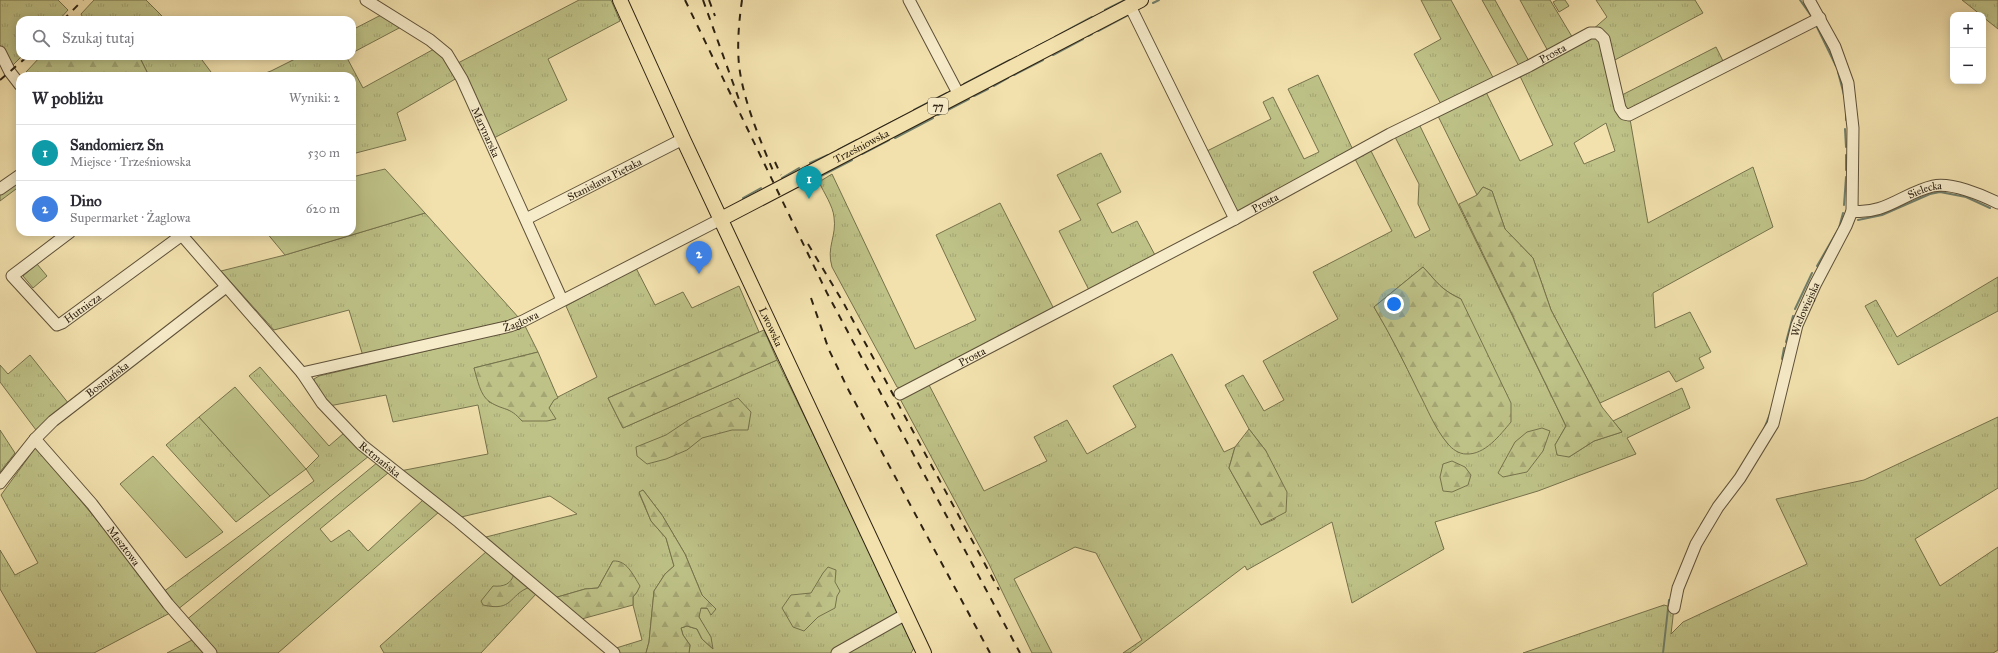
<!DOCTYPE html>
<html lang="pl">
<head>
<meta charset="utf-8">
<style>
  :root { --surface:#fff; --page:#f7f7f7; --text:#2b2b33; --muted:#7c7c81; --line:#e1e1e2; --accent:#8f2418 }
  body { margin:0; font-family:"IM FELL Great Primer",serif; background:var(--page); color:var(--text) }
  .controls { position:absolute; right:12px; top:12px; display:grid; overflow:hidden; border-radius:8px; box-shadow:0 2px 10px #0003 }
  .controls button { width:36px; height:36px; display:grid; place-items:center; padding:0; border:0; border-bottom:1px solid var(--line); background:var(--surface); color:var(--text); font:20px sans-serif }
  .you { position:absolute; left:1394px; top:304px; width:14px; height:14px; margin:-10px; border:3px solid #fff; border-radius:50%; background:#1a73e8; box-shadow:0 0 0 6px #1a73e833 }
  .badge { display:grid; place-items:center; width:26px; height:26px; border-radius:50%; background:var(--accent); color:#fff; font-size:13px; font-weight:700 }
  .pin { position:absolute; translate:-50% -33px; filter:drop-shadow(0 1px 2px #0008) }
  .pin::after { content:''; position:absolute; top:21px; width:14px; height:12px; background:inherit; clip-path:polygon(0 0,100% 0,50% 100%) }
  .list { margin:0; padding:0; list-style:none }
  h2 { display:flex; justify-content:space-between; align-items:center; height:52px; margin:0; padding:0 16px; font-size:17px }
  h2 small { font-size:13px; font-weight:400; color:var(--muted) }
  .list li { display:grid; grid-template-columns:26px 1fr auto; gap:12px; align-items:center; box-sizing:border-box; height:56px; padding:0 16px; border-top:1px solid var(--line) }
  .list b { display:block; font-size:15px; white-space:nowrap }
  .list p { margin:0; font-size:13px; white-space:nowrap; color:var(--muted) }
  .list em { font-size:13px; font-style:normal; color:var(--muted) }
  .icon { flex:none; width:22px; height:22px; fill:none; stroke:currentColor; stroke-width:2; stroke-linecap:round; stroke-linejoin:round }
  .map { position:relative; flex:none; width:1998px; height:653px; overflow:hidden }
  .search { position:absolute; background:var(--surface); box-shadow:0 2px 10px #0003; left:16px; top:16px; width:340px; height:44px; display:flex; align-items:center; gap:10px; box-sizing:border-box; padding:0 14px; border-radius:12px; color:var(--muted); font-size:15px }
  .panel { position:absolute; background:var(--surface); box-shadow:0 2px 10px #0003; left:16px; top:72px; width:340px; height:164px; border-radius:12px }
  .map>svg:first-child { display:block }
  .grass { fill:url(#grass-tufts); stroke:#76724c; fill-rule:evenodd }
  .forest { fill:url(#forest-firs); stroke:#76724c }
  .green { fill:#bec287; stroke:#76724c }
  .lines { fill:none; stroke-linecap:round; stroke-linejoin:round }
  .stream { stroke:#707f6b; stroke-width:2 }
  .minor-casing { stroke:#5e5139; stroke-width:13 }
  .major-casing { stroke:#2d2112; stroke-width:16 }
  .minor { stroke:#f7ecca; stroke-width:11 }
  .major { stroke:#f2e1ad; stroke-width:14 }
  .rail { stroke:#2d2112; stroke-width:2; stroke-dasharray:7 7; stroke-linecap:butt }
  .labels { text-anchor:middle; stroke-width:3; stroke-linejoin:round; paint-order:stroke }
  .shield { fill:#f7ecca; stroke:#6a5e49; stroke-width:1 }
  .shield-label { font-size:10px; font-weight:bold; fill:#2d2112 }
  .street-label { font-size:11px; fill:#2d2112; stroke:#f7ecca }
</style>
</head>
<body>
<div class="map">
<svg width="1998" height="653" viewBox="0 0 1998 653">
  <defs>
    <pattern id="grass-tufts" width="24" height="20" patternUnits="userSpaceOnUse"><rect width="24" height="20" fill="#bec287"/><path d="M3 7l-1-3M5 7V3M7 7l1-3M15 17l-1-3M17 17v-4M19 17l1-3" fill="none" stroke="#a4a674"/></pattern>
    <pattern id="forest-firs" width="22" height="20" patternUnits="userSpaceOnUse"><rect width="22" height="20" fill="#bec287"/><path d="M5 1l3.5 6h-7zM16 11l3.5 6h-7z" fill="#a4a674"/></pattern>
  </defs>
  <rect width="100%" height="100%" fill="#f2e1ad"/>
  <filter id="stains"><feTurbulence type="fractalNoise" baseFrequency=".005" numOctaves="4"/><feColorMatrix values="0 0 0 0 .2 0 0 0 0 .09 0 0 0 0 .02 0 0 0 .5 -.17"/></filter>
  <radialGradient id="worn" r=".72"><stop offset=".6" stop-color="#630" stop-opacity="0"/><stop offset="1" stop-color="#630" stop-opacity=".3"/></radialGradient>
  <path class="grass" d="M0 0H58L68 10 59 20H20V56H22L12 66 0 45Z
    M94 0H146L166 20H84L81 14Z
    M579 0H611L620 21 548 59 567 100 494 138 458 63Z
    M1421 0H1451L1495 81 1442 106 1414 54 1441 39Z
    M1482 0H1495L1530 63 1520 68Z
    M1520 0H1550L1574 40 1549 53Z
    M1596 0H1695L1703 13 1613 61 1612 49 1591 31 1607 17Z
    M1962 0H1998V29L1983 17V15H1981Z
    M381 15 401 27 352 53V30Z
    M1593 34 1599 36 1619 115 1630 119 1648 223 1753 167 1773 227 1653 293 1655 328 1690 312 1711 352 1699 358 1704 368 1676 382 1669 371 1600 403 1551 310 1533 258 1505 229 1492 191 1483 187 1477 195 1437 114 1485 90 1520 161 1553 145 1519 74ZM1606 123 1615 151 1584 164 1574 143Z
    M1716 47 1724 63 1628 111 1620 96Z
    M434 49 444 58 457 78 397 113 406 140 352 154V76H257L271 71 301 56H346L363 88Z
    M136 56H199L214 76H149L140 58Z
    M1318 75 1353 150 1240 212 1234 208 1207 151 1271 119 1263 102 1273 97 1304 159 1319 152 1288 89Z
    M1419 124 1566 426 1555 445 1569 457 1594 441 1622 432 1613 421 1682 388 1690 408 1627 438 1636 454 1538 491 1435 522 1444 549 1352 603 1332 522 1247 570 1245 566 1130 653H1123L1142 640 1096 553 1075 547 1014 579 1052 653H1032L988 562 899 397 928 383 984 491 1047 461 1034 437 1067 420 1087 454 1136 427 1113 386 1172 354 1224 452 1235 447 1229 468 1261 525 1275 519 1266 451 1249 429 1225 385 1243 375 1264 411 1284 400 1263 361 1338 319 1313 272 1392 231 1354 157 1370 149 1415 238 1430 230 1418 204 1419 184 1394 135ZM1423 267C1438 283 1440 289 1461 299L1459 453 1448 444 1440 432 1389 333 1374 307Z
    M1101 153 1121 192 1097 204 1112 233 1137 221 1156 257 1090 292 1059 231 1081 220 1057 175Z
    M832 174 915 349 976 320 936 235 1000 203 1055 311 904 389 897 387 832 267C826 247 837 236 834 217 833 206 824 193 819 182Z
    M20 181V186L0 201V195Z
    M425 213 519 318 363 356 349 310 274 330 221 271 285 255Z
    M636 268 655 305 683 292 692 308 739 286 759 332 608 398 623 428 777 360 901 615 832 653H689L690 645 683 635 681 628 687 626 697 629 702 639 712 648 710 637 699 617 700 608 716 609 702 595 685 554 662 515 643 490 639 493 651 521 666 538 674 566 665 574 654 591 649 642 646 653H618L613 649 642 640 633 605V597L637 592 613 561 598 588 585 589 554 598 482 538 577 514 550 496 457 518 400 471 488 454 478 405 393 422 386 395 329 406 315 384 314 379 319 376 516 330 525 326 538 352 474 368 489 402 514 412 522 421 549 408 554 399 597 377 566 306Z
    M1998 277V311L1898 365 1865 306 1876 300 1897 337Z
    M30 355 69 404 36 430 0 382V365L8 374Z
    M260 367 329 446 344 433 369 456 177 610 163 592 314 481 306 469 319 456 249 376Z
    M199 417 270 496 236 522 166 445Z
    M1998 417V488L1915 539 1940 586 1998 547V650L1993 653H1523L1664 605 1674 608 1671 634 1683 622 1807 564 1776 499 1864 480Z
    M0 430 15 453 0 472Z
    M36 447 110 536 170 613 94 653H37L0 589V550L15 575 38 563 1 495Z
    M378 462 388 473 320 529 331 542 349 530 368 551 423 500 439 512 278 653H215L185 621Z
    M487 551 537 593 481 653H384L380 646Z
    M903 618 915 646 911 653H840Z
    M194 639 207 653H167Z"/>
  <path class="forest" d="M41 56H136L140 58 149 76H31L26 72Z
    M1483 187 1492 191 1505 229 1533 258 1551 310 1602 407 1622 432 1594 441 1569 457 1557 455 1555 445 1566 426 1459 204 1477 195Z
    M1423 267C1437 282 1441 290 1461 299L1511 403V422C1500 435 1485 455 1466 454 1459 454 1452 449 1448 444 1435 429 1427 408 1418 391 1404 362 1390 334 1374 307Z
    M764 330 777 360 623 428 608 398Z
    M538 352 558 398 554 400 549 408 556 419 547 421H522C509 406 504 411 490 402 480 396 477 378 474 368Z
    M738 398 751 412 748 430H732L702 438 687 450 666 459 647 464 637 456 636 447 666 435 690 419Z
    M1542 428 1550 431 1543 451 1527 472 1503 477 1498 473 1515 442 1527 432Z
    M1249 429 1266 451 1287 492 1286 512 1261 525 1229 468 1235 447Z
    M1452 461 1465 467 1471 475 1468 485 1452 492 1443 491 1440 477 1443 464Z
    M643 490 662 515 685 554 702 595 716 609 711 615 707 608H701L699 617 711 637 713 649 702 639 697 629 687 626 681 628 683 635 690 645 689 653H646L649 642 654 591 665 574 674 566 666 538 651 521 639 492Z
    M613 561C627 560 633 575 640 586L637 592 633 597V605L578 620 554 598 585 589 598 588Z
    M828 567 836 570 835 582 840 591 837 596 835 608 818 617 804 631 793 627 782 608 791 595 811 593 823 573Z
    M514 574 530 587C508 595 514 612 483 605L481 601 493 586C504 587 511 584 514 574Z"/>
  <path class="green" d="M1557 0H1565L1569 6 1559 12 1553 2Z
    M385 169 425 213 285 255 266 232H352V177Z
    M37 264 47 276 33 288 23 276Z
    M235 387 306 469 270 496 199 417Z
    M153 456 223 532 186 558 120 484Z"/>
  <g class="lines">
    <path class="stream" d="M1800 0 1812 17
      M1153 3 1159 0
      M1105 10 1125 0
      M1816 25 1836 66
      M1098 31 1130 14
      M1088 36 1092 34
      M1055 37 1092 17
      M1036 47 1048 41
      M1020 55 1029 50
      M1053 55 1083 39
      M1838 72 1844 95
      M1014 75 1043 60
      M964 84 1010 60
      M994 86 1008 78
      M974 96 988 89
      M914 110 947 93
      M1846 110V120
      M938 115 969 99
      M1845 129 1846 147
      M867 135 904 116
      M895 138 933 118
      M838 150 857 140
      M862 154 889 140
      M1846 155V170
      M810 163 828 155
      M782 178 799 168
      M817 178 852 160
      M743 198 761 188
      M1844 205 1846 177
      M1858 220 1882 215 1930 194 1940 192 1966 197 1990 208
      M1817 266 1839 228 1843 213
      M1795 309 1812 273
      M1786 342 1793 316
      M1782 359 1784 348
      M1764 429 1771 411
      M1701 525 1706 517
      M1663 653 1669 600"/>
    <g class="minor-casing">
      <g id="minor">
        <path id="s1" d="M366 0 430 40 447 54 462 79 562 300"/>
        <path d="M909 0 959 95"/>
        <path d="M1130 6 1235 219"/>
        <path d="M0 52 10 72 20 85"/>
        <path d="M0 189 20 175"/>
        <path id="s2" d="M1852 211C1885 215 1903 193 1933 186 1951 182 1982 195 1998 203"/>
        <path id="s3" d="M526 219 683 139"/>
        <path id="s4" d="M70 232 12 276 57 325 62 323 182 235"/>
        <path id="s5" d="M179 232 302 373 322 403 362 445 459 522 614 653"/>
        <path id="s6" d="M302 373 510 326 523 321 721 219"/>
        <path id="s7" d="M900 394 1235 219 1390 134 1529 66 1590 33H1598L1604 39 1620 108 1624 114 1629 115 1820 18"/>
        <path id="s8" d="M35 439 92 504 168 604 211 653"/>
        <path id="s9" d="M0 483 35 439 53 421 226 287"/>
        <path id="s10" d="M1674 608 1678 588 1696 544 1718 507 1740 478 1773 424 1797 325 1815 285 1846 226 1852 211 1853 128 1848 83 1835 47 1809 0"/>
        <path d="M837 653 906 614"/>
      </g>
    </g>
    <g class="major-casing">
      <g id="major">
        <path id="s11" d="M620 0 683 139 924 653"/>
        <path id="s12" d="M721 219 1141 0"/>
      </g>
    </g>
    <use href="#minor" class="minor"/>
    <use href="#major" class="major"/>
    <path class="rail" d="M685 0 827 293 1020 653
      M703 0 741 105
      M709 0 715 16
      M742 0C739 21 737 43 739 65 743 100 760 140 774 173
      M63 20 83 0
      M0 80 28 56
      M775 162 781 175
      M808 244 843 302 999 590
      M811 298 829 350 849 391 990 653"/>
  </g>
  <g class="labels">
    <rect class="shield" x="928" y="98" width="20" height="16" rx="3"/>
    <g class="shield-label">
      <text x="938" y="110">77</text>
    </g>
    <g class="street-label">
      <text dy="4" stroke="none"><textPath href="#s7" startOffset="736">Prosta</textPath></text>
      <text dy="4" stroke="none"><textPath href="#s1" startOffset="185">Marynarska</textPath></text>
      <text dy="4" stroke="none"><textPath href="#s12" startOffset="158">Trześniowska</textPath></text>
      <text dy="4" stroke="none"><textPath href="#s3" startOffset="88">Stanisława Piętaka</textPath></text>
      <text dy="4" stroke="none"><textPath href="#s2" startOffset="77">Sielecka</textPath></text>
      <text dy="4" stroke="none"><textPath href="#s7" startOffset="412">Prosta</textPath></text>
      <text dy="4" stroke="none"><textPath href="#s4" startOffset="170">Hutnicza</textPath></text>
      <text dy="4" stroke="none"><textPath href="#s10" startOffset="330">Wielowiejska</textPath></text>
      <text dy="4" stroke="none"><textPath href="#s6" startOffset="225">Żaglowa</textPath></text>
      <text dy="4" stroke="none"><textPath href="#s11" startOffset="360">Lwowska</textPath></text>
      <text dy="4" stroke="none"><textPath href="#s7" startOffset="81">Prosta</textPath></text>
      <text dy="4" stroke="none"><textPath href="#s9" startOffset="150">Bosmańska</textPath></text>
      <text dy="4" stroke="none"><textPath href="#s5" startOffset="304">Retmańska</textPath></text>
      <text dy="4" stroke="none"><textPath href="#s8" startOffset="139">Masztowa</textPath></text>
    </g>
  </g>
  <rect width="100%" height="100%" filter="url(#stains)"/>
  <rect width="100%" height="100%" fill="url(#worn)"/>
</svg>
<div class="controls">
<button>+</button>
<button>−</button>
</div>
<div class="you"></div>
<div class="pin badge" style="left:809px;top:199px;background:#0f9aa8">1</div>
<div class="pin badge" style="left:699px;top:274px;background:#3f7fe0">2</div>
<div class="search"><svg class="icon" aria-label="search" viewBox="0 0 24 24"><circle cx="10" cy="10" r="6"/><path d="M15 15l6 6"/></svg>Szukaj tutaj</div>
<section class="panel">
<h2>W pobliżu<small>Wyniki: 2</small></h2>
<ul class="list">
<li><span class="badge" style="background:#0f9aa8">1</span><div><b>Sandomierz Sn</b><p>Miejsce · Trześniowska</p></div><em>530 m</em></li>
<li><span class="badge" style="background:#3f7fe0">2</span><div><b>Dino</b><p>Supermarket · Żaglowa</p></div><em>620 m</em></li>
</ul>
</section>
</div>
</body>
</html>
